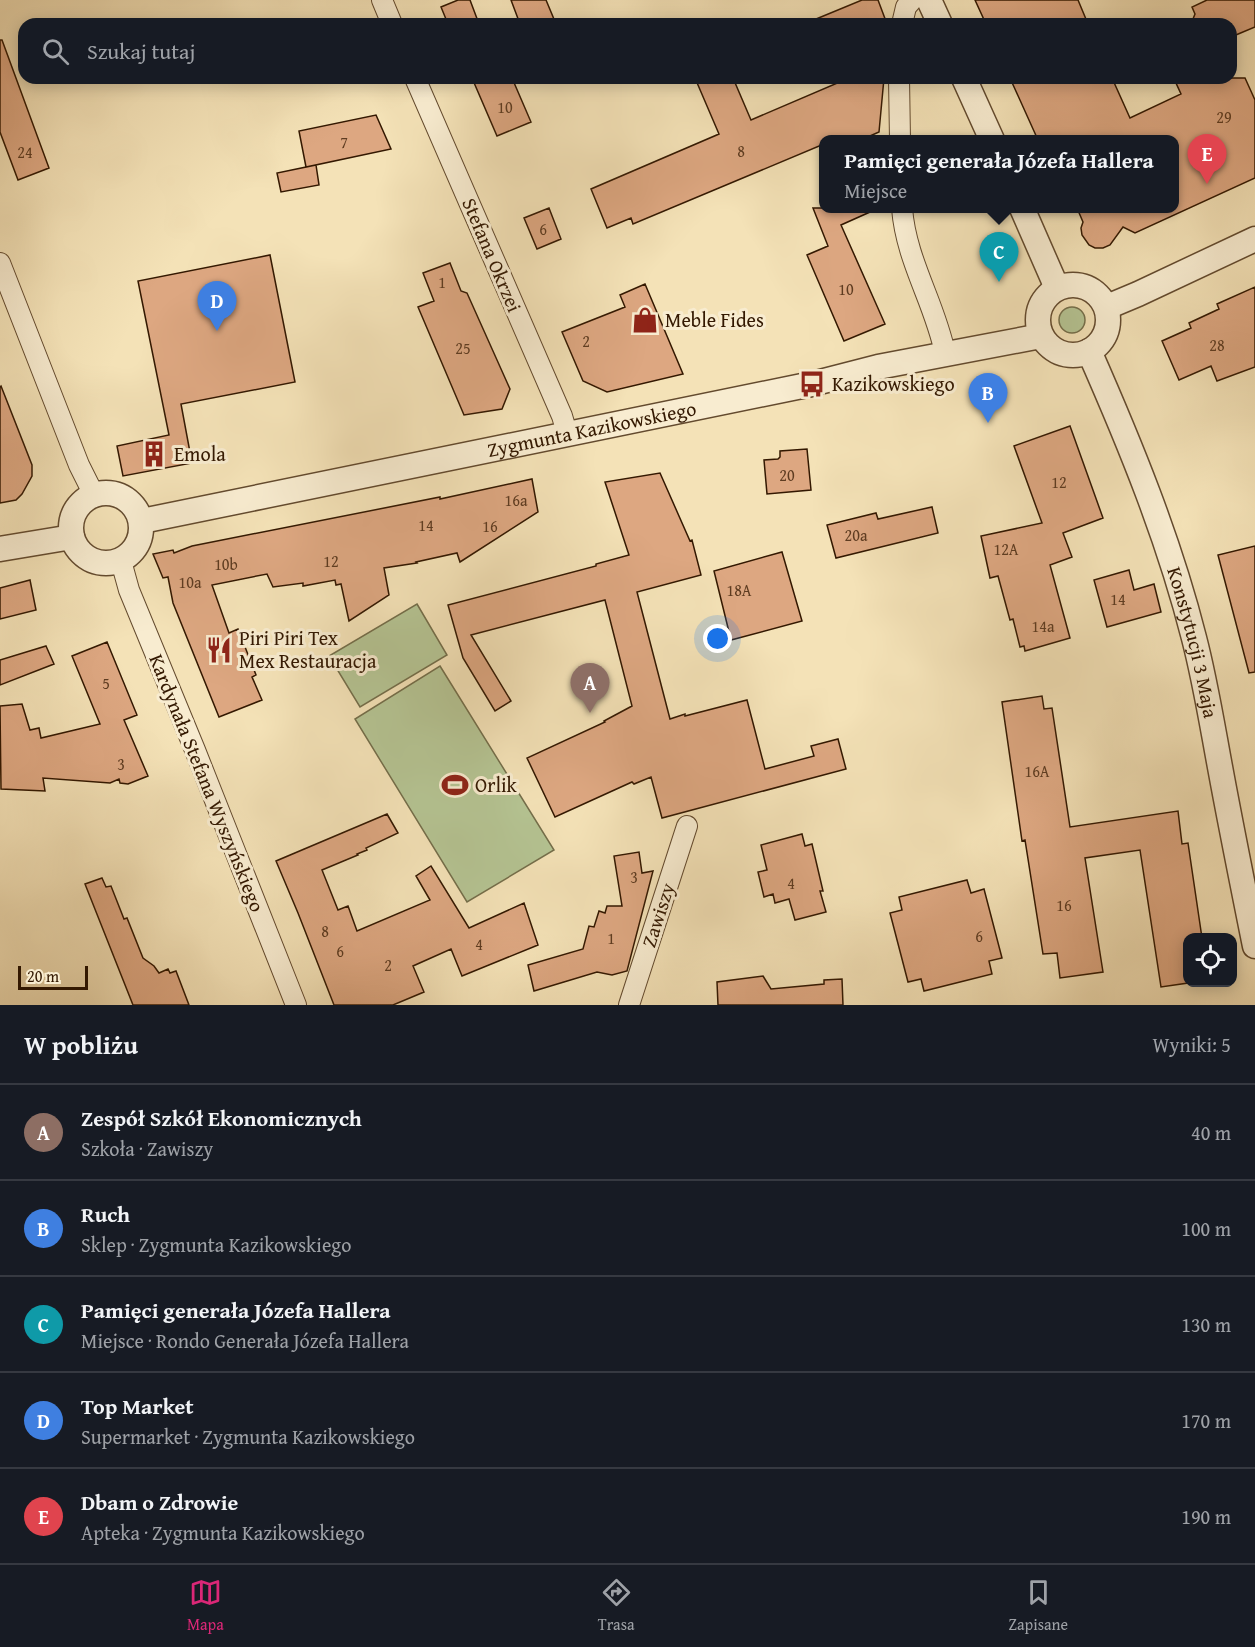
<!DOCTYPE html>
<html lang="pl">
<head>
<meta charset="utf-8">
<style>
  :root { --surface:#171b24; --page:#242831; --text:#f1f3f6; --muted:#9ea1a6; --line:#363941; --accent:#db2777 }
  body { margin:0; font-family:"Gentium Book Plus",serif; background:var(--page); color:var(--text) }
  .controls { position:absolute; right:18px; bottom:18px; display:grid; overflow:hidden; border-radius:12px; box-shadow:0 3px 15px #0003 }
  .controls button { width:54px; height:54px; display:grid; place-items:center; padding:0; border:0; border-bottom:2px solid var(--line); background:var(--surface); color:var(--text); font:30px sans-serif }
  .scale { position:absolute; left:18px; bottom:15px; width:70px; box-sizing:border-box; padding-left:6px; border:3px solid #331801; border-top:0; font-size:16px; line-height:21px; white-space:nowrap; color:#331801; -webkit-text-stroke:4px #f8ecd0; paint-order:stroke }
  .you { position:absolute; left:718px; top:639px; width:21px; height:21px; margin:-15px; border:4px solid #fff; border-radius:50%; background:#1a73e8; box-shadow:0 0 0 9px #1a73e833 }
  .badge { display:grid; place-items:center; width:39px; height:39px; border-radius:50%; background:var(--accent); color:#fff; font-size:20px; font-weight:700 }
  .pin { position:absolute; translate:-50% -50px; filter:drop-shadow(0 2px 3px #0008) }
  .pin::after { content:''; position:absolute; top:32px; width:21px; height:18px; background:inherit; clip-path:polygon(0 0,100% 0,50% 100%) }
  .popup { position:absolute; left:819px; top:135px; width:360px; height:78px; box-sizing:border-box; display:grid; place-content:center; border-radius:12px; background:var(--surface); filter:drop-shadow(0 2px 4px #0005); font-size:20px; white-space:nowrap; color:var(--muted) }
  .popup b { font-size:22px; color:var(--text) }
  .popup::after { content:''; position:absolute; left:50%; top:100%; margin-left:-12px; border:12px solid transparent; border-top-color:var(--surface) }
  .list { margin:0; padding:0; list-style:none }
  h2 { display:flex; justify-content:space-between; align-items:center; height:78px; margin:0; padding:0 24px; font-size:26px }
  h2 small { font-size:20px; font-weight:400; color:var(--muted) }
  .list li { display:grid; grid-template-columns:39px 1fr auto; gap:18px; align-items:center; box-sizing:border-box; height:96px; padding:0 24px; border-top:2px solid var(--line) }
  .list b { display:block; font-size:22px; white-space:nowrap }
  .list p { margin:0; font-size:20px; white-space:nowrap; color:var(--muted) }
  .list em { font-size:20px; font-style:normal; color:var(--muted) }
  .icon { flex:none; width:33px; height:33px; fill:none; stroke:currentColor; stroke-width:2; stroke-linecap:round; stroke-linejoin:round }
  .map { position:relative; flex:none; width:1255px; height:1005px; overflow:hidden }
  .search { position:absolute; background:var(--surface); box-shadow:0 3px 15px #0003; left:18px; right:18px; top:18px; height:66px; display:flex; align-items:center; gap:15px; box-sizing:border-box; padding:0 21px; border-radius:18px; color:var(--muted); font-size:22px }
  .sheet { height:558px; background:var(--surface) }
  nav { display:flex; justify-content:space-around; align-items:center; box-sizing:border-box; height:84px; border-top:2px solid var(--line); background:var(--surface); font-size:16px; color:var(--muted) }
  nav a { display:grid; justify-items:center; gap:3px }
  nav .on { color:var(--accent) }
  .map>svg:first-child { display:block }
  .green { fill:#b5c493; stroke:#746e4a; stroke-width:1.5 }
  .building { fill:#dda781; stroke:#331801; stroke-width:1.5 }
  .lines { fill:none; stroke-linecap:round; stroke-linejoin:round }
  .minor-casing { stroke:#634a2e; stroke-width:22 }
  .tertiary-casing { stroke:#634a2e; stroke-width:27 }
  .minor { stroke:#f8ecd0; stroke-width:20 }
  .tertiary { stroke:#f8ecd0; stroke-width:24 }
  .labels { text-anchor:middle; stroke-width:6; stroke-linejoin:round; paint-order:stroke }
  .number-label { font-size:16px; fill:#5e3c21 }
  .street-label { font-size:20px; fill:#331801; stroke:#f8ecd0 }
  .poi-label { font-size:20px; fill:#331801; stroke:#f8ecd0; text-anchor:start }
</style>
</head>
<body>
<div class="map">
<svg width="1255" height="1005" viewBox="0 0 1255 1005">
  <rect width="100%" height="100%" fill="#f4e2b7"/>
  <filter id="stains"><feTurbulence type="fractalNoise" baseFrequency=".00333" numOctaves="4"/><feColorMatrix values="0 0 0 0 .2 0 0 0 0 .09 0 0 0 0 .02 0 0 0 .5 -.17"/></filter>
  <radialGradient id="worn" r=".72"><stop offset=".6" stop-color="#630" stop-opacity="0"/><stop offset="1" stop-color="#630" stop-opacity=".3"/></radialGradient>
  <path class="green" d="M1059 320a13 13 0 1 1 26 0a13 13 0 1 1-26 0Z
    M417 604 447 655 360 707 329 656Z
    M440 666 554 850 467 902 355 719Z"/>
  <path class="building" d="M458 0H470L479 24H448L441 7Z
    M511 0H546L556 24H520Z
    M862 0H878L887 24H804Z
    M975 0H1078L1088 24H986Z
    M1207 0H1255V27L1231 37V24H1191L1195 14 1192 7Z
    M0 40H2L49 168 18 180 0 132Z
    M472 78H512L531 122 497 136Z
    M695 78H733L751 120 849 78H884L879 132 861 140H824V144L633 224 631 218 607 228 591 189 719 134Z
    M1010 78H1112L1130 118 1181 94 1176 83 1187 78H1245L1255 100V178L1135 233 1123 227 1110 245 1103 248H1095L1089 245 1082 235 1081 228 1083 222 1077 208H1174V140H1038Z
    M376 115 391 149 306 167 299 131Z
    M316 165 319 185 281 192 277 173Z
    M549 208 561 239 537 249 524 218Z
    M813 208H879L841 225 885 324 844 341 807 255 828 246Z
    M270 255 295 382 181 404 192 463 123 476 117 446 169 435 138 281Z
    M450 263 461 291 467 293 510 389 502 409 464 415 418 307 434 301 423 273Z
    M645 284 683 374 607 392 583 381 562 332 625 307 620 295Z
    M1255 287V367L1217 381 1211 366 1179 380 1162 341 1191 328 1189 323 1219 309 1217 304Z
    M1 386 32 465V476L22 494 16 500 0 503V387Z
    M1070 426 1103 518 1063 533 1072 557 1050 565 1070 638 1025 651 1024 646 1020 647 1013 619 1010 620 998 576 990 578 981 536 1042 523 1014 446Z
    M807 449 811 490 767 494 764 460 778 459 780 457V451Z
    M660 473 690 541 692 540 701 575 637 592 670 719 685 714V716L747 700 765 769 814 756 811 746 838 739 846 769 662 818 651 777 634 784 632 782 555 817 527 758 605 722 604 721 632 706 605 600 471 635 511 701 495 711 463 658 448 605 596 566V564L629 555 605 482Z
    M532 479 538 512 460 562 457 553 416 562 417 563 384 568 389 595 349 621 341 584 336 585 335 580 303 586V583L273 587 267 574 212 585 229 633 238 629 256 675 252 677 262 700 219 717 173 603 168 577 163 578 153 554 173 550 174 553 192 546 440 497V499Z
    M932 507 938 533 836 558 827 525 876 513 878 519Z
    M1255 546V672L1249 673 1218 555Z
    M782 552 802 621 731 640 714 571Z
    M1129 570 1134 590 1154 584 1161 612 1107 627 1094 580Z
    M30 580 36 610 0 619V588Z
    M107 642 137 715 124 720 148 776 128 784 120 783 119 779 110 783 43 778 45 791 1 789 0 706 22 704 30 730 39 728 41 738 100 724 72 656Z
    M46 646 54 664 0 685V660Z
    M1042 696 1044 709 1052 708 1070 827 1178 811 1182 844 1188 843 1202 938H1188V983L1161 987 1140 850 1085 858 1103 972 1060 978 1057 953 1043 954 1025 840 1022 841 1002 702Z
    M387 814 398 833 366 848 367 850 357 854 358 855 322 870 338 910 348 906 357 931 430 900 416 876 431 866 469 928 524 903 538 945 462 976 451 949 413 966 424 992 393 1005H334L298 913 276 861Z
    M802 834 805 846 812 844 823 891H820L826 912 795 920 789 899 775 903 773 894 764 897 758 872 767 870 761 845Z
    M639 852 642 873 653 871 627 971 612 975 597 972 534 991 528 965 583 949 589 926 594 927 599 911 605 913 607 906H622L614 856Z
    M102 878 106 887 111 886 124 919 127 918 143 958 154 966 159 973 168 969 170 973 176 971 189 1005H133L85 884Z
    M967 880 971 893 984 889 1002 958 989 961 992 974 924 991 921 979 908 982 890 913 902 910 899 897Z
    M763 976 771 989 824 984V980L842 979 843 1005H718L717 982Z"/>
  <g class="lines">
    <g class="minor-casing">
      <path id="minor" d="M382 0 392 24
        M902 24 906 7 912 0
        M415 78 562 416 567 433
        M899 78 900 140
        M902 208C906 261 935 303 945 353
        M0 263 79 465 94 495
        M121 561 129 590 195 750 296 1005
        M629 1005 687 826"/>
    </g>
    <g class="tertiary-casing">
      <g id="tertiary">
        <path d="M929 0 940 24"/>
        <path d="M964 78 992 140"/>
        <path d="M1022 208 1057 288"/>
        <circle cx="1073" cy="320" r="35"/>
        <path d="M1107 307 1138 294 1255 239"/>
        <path id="s1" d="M1089 351C1130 444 1169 539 1194 638 1205 680 1212 724 1220 767 1231 827 1243 886 1255 946"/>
        <circle cx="106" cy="528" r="35"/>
        <path id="s2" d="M142 521 812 384 878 367 1041 336"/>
        <path d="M0 549 72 537"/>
      </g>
    </g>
    <use href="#minor" class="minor"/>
    <use href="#tertiary" class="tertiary"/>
  </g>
  <defs>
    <g id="shop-bare" transform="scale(2.07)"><path d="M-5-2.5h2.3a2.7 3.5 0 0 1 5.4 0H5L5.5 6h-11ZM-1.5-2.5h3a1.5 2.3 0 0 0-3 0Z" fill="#8f2418" stroke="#f8ecd0" stroke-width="2.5" paint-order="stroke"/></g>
    <g id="bus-bare" transform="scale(2.07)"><path d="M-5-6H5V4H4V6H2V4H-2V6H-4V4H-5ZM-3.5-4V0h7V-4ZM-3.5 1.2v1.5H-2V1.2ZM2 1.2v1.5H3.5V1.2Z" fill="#8f2418" stroke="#f8ecd0" stroke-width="2.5" paint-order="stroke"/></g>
    <g id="building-bare" transform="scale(2.07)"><path d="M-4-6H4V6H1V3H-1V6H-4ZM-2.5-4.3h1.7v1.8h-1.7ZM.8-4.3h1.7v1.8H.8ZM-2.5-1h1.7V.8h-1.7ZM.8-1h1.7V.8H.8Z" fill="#8f2418" stroke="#f8ecd0" stroke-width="2.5" paint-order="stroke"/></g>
    <g id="restaurant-bare" transform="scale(2.07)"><path d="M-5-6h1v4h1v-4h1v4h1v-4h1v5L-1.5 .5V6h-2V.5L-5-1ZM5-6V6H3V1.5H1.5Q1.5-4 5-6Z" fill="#8f2418" stroke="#f8ecd0" stroke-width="2.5" paint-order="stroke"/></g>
    <g id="stadium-bare" transform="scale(2.07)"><path d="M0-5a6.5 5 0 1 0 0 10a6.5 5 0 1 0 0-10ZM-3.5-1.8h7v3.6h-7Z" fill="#8f2418" stroke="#f8ecd0" stroke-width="2.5" paint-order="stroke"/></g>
  </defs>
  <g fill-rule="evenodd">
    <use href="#shop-bare" x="645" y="320"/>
    <use href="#bus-bare" x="812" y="384"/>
    <use href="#building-bare" x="154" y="454"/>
    <use href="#restaurant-bare" x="219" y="650"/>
    <use href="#stadium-bare" x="455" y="785"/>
  </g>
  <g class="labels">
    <g class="number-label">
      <text x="505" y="113">10</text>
      <text x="1224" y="123">29</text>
      <text x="344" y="148">7</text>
      <text x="741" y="157">8</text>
      <text x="25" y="158">24</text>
      <text x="543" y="235">6</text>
      <text x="442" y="288">1</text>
      <text x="846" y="295">10</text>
      <text x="586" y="347">2</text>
      <text x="1217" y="351">28</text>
      <text x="463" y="354">25</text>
      <text x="787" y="481">20</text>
      <text x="1059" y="488">12</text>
      <text x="516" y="506">16a</text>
      <text x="426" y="531">14</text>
      <text x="490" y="532">16</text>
      <text x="856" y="541">20a</text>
      <text x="1006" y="555">12A</text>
      <text x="331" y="567">12</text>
      <text x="226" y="570">10b</text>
      <text x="190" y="588">10a</text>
      <text x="739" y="596">18A</text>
      <text x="1118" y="605">14</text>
      <text x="1043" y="632">14a</text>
      <text x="106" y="689">5</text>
      <text x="121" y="770">3</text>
      <text x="1037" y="777">16A</text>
      <text x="634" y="883">3</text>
      <text x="791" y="889">4</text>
      <text x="1064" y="911">16</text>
      <text x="325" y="937">8</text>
      <text x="979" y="942">6</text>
      <text x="611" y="944">1</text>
      <text x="479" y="950">4</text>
      <text x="340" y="957">6</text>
      <text x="388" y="971">2</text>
    </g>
    <g class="street-label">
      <text transform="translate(492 255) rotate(67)" y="7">Stefana Okrzei</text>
      <text dy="7" stroke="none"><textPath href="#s2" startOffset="459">Zygmunta Kazikowskiego</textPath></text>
      <text dy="7" stroke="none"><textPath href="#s1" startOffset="310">Konstytucji 3 Maja</textPath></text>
      <text transform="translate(207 783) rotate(68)" y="7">Kardynała Stefana Wyszyńskiego</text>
      <text transform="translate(658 915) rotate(-72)" y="7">Zawiszy</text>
    </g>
    <g class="poi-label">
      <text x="665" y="327">Meble Fides</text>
      <text x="832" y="391">Kazikowskiego</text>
      <text x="174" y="461">Emola</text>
      <text x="239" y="645">Piri Piri Tex<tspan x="239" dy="23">Mex Restauracja</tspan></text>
      <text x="475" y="792">Orlik</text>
    </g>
  </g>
  <rect width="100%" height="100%" filter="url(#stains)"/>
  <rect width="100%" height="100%" fill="url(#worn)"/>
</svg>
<div class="controls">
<button><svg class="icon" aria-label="locate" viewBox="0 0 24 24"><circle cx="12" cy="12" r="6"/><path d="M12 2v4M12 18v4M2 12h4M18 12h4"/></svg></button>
</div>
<div class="scale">20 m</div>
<div class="you"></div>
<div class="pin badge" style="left:590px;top:713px;background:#8d6e63">A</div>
<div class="pin badge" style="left:988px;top:423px;background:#3f7fe0">B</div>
<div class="pin badge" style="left:999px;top:282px;background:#0f9aa8">C</div>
<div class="popup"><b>Pamięci generała Józefa Hallera</b>Miejsce</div>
<div class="pin badge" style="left:217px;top:331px;background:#3f7fe0">D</div>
<div class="pin badge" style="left:1207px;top:184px;background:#e0444e">E</div>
<div class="search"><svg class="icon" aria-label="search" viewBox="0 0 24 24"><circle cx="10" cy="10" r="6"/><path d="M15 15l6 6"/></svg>Szukaj tutaj</div>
</div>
<section class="sheet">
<h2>W pobliżu<small>Wyniki: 5</small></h2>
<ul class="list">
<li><span class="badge" style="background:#8d6e63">A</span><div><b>Zespół Szkół Ekonomicznych</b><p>Szkoła · Zawiszy</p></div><em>40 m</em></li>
<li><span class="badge" style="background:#3f7fe0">B</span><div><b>Ruch</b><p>Sklep · Zygmunta Kazikowskiego</p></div><em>100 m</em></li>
<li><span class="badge" style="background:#0f9aa8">C</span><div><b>Pamięci generała Józefa Hallera</b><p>Miejsce · Rondo Generała Józefa Hallera</p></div><em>130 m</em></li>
<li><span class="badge" style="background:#3f7fe0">D</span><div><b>Top Market</b><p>Supermarket · Zygmunta Kazikowskiego</p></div><em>170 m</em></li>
<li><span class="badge" style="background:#e0444e">E</span><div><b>Dbam o Zdrowie</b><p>Apteka · Zygmunta Kazikowskiego</p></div><em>190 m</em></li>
</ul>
</section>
<nav>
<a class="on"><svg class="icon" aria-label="map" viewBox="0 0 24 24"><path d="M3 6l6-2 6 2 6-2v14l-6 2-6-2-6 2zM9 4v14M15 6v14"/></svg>Mapa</a>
<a><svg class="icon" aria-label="directions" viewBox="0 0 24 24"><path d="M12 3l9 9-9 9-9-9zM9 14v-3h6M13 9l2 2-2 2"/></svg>Trasa</a>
<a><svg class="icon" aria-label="saved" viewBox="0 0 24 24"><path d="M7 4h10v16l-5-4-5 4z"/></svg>Zapisane</a>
</nav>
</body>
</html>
